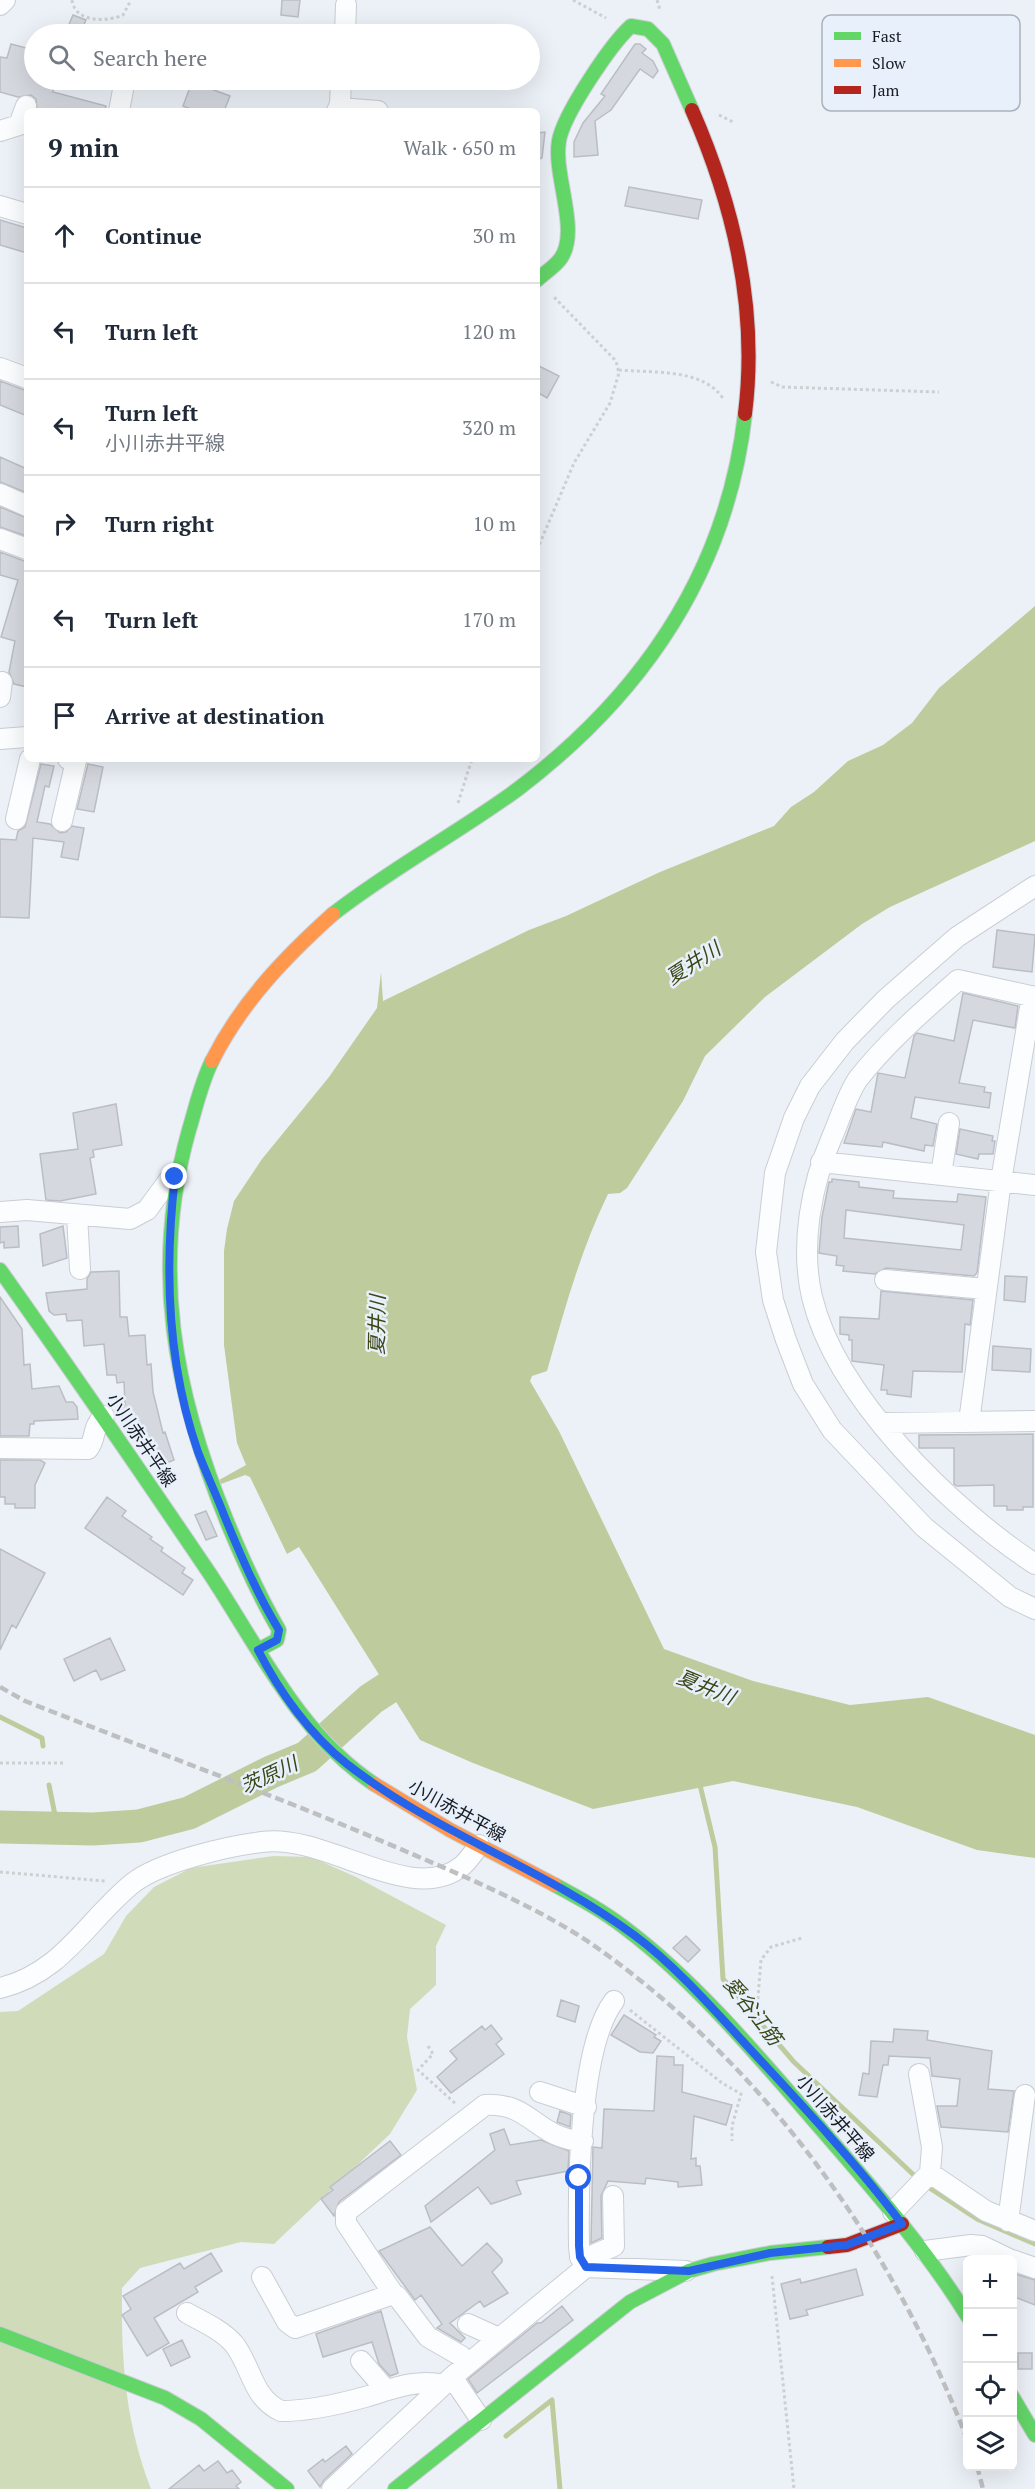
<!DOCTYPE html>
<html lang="en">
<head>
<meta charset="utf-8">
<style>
  :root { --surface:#fff; --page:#f6f6f7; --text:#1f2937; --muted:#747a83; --line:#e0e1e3 }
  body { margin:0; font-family:"PT Serif","Noto Sans JP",serif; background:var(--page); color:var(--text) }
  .controls { position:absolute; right:18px; bottom:18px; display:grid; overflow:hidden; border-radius:9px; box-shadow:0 6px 24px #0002 }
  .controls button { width:54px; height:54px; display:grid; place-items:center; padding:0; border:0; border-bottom:2px solid var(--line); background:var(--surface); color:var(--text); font:30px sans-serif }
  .stop { position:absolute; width:18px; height:18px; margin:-14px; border:4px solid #2563eb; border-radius:50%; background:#fff }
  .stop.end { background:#2563eb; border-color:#fff; box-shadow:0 2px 6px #0008 }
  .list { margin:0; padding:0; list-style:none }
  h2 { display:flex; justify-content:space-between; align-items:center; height:78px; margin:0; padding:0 24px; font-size:26px }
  h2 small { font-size:20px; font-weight:400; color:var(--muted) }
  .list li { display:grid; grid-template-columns:39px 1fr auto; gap:18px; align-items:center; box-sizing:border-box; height:96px; padding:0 24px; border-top:2px solid var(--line) }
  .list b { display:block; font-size:22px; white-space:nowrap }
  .list p { margin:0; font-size:20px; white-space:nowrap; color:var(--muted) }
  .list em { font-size:20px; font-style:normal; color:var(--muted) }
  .icon { flex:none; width:33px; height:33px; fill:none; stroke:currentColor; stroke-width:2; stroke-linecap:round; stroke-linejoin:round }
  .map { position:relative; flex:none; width:1035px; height:2489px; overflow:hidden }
  .search { position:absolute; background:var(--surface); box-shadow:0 6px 24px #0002; left:24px; top:24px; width:516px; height:66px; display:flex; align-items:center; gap:15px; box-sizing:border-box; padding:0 21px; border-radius:33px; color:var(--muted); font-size:22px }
  .panel { position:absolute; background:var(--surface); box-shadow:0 6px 24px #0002; left:24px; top:108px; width:516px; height:654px; border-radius:9px }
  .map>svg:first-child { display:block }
  .forest { fill:#d0dcb9 }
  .water { fill:#becb9d }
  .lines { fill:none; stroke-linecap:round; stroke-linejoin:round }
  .stream { stroke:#becb9d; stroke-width:5 }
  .river { stroke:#becb9d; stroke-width:33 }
  .building { fill:#d5d9df; stroke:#babec4; stroke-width:1.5; fill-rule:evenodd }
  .street-casing { stroke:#caced4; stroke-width:22 }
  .fast-casing { stroke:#caced4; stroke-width:16 }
  .slow-casing { stroke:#caced4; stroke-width:16 }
  .jam-casing { stroke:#caced4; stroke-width:16 }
  .path { stroke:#cdcfd1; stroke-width:3; stroke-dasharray:3 3; stroke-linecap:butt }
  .street { stroke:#fcfdfe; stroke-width:20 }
  .fast { stroke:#63d668; stroke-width:14 }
  .slow { stroke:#ff974d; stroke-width:14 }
  .jam { stroke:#b3261e; stroke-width:14 }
  .rail { stroke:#bebfc1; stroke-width:4.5; stroke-dasharray:9 4.5; stroke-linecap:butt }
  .route { stroke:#2563eb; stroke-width:8 }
  .labels { text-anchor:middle; stroke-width:5; stroke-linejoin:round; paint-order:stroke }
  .street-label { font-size:18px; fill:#191d22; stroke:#e8f0fc }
  .water-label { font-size:20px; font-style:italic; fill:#3d4715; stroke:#e8f0fc }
  .key { fill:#e8f0fc; stroke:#aab1bb; stroke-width:1.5 }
  .key-label { font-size:16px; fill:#191d22 }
</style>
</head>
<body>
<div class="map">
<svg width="1035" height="2489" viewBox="0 0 1035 2489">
  <rect width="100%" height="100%" fill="#ecf1f7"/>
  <path class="forest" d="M273 1856 311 1857 356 1877 446 1925 436 1946V1985L410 2009 407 2037 417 2090 390 2134 274 2244 241 2242 140 2268 122 2288C121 2360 125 2421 151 2489H0V2012L18 2011 104 1954 126 1916 154 1887 191 1868Z"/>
  <path class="water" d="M1035 606V841L890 907 862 924 765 997 705 1056 683 1101 627 1188 620 1193 608 1194C581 1249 564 1311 547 1371L532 1376 530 1381 559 1431 664 1649 753 1681 850 1705 928 1697 1035 1735V1858L977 1850 857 1807 733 1781 593 1809 473 1763 420 1740 299 1547 287 1554 250 1477 245 1475 221 1484 219 1480 246 1465 237 1443 224 1345V1251L227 1229 234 1201 262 1159 329 1077 377 1008 381 972 383 1001 529 930 566 916 660 872 774 826 791 807 814 792 848 761 883 745 912 723 939 688Z"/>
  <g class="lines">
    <path class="stream" d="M0 1717 42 1738 43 1746
      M699 1781 715 1847 723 1979 794 2062 918 2179
      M49 1785 55 1815 93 1829
      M925 2185 977 2219 1035 2244
      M506 2436 552 2400 560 2489"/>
    <path class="river" d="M0 1827 93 1829 139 1826 189 1813 271 1772 307 1757 371 1699 391 1686 420 1657"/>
  </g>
  <path class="building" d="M282 0H300L298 17 281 15Z
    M73 15 86 20 80 34H65Z
    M11 44 34 50V80H54L53 92 106 106 105 111 37 109 36 99 31 95 18 97 0 92V57L7 58Z
    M635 44H640L646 49 642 53 653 61 658 71 653 78 640 69 611 110 595 121 598 155 574 157V142L583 123 605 96 601 94Z
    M192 82 230 96 224 111H196L183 106Z
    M545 132 542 158 537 160V133Z
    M629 187 702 200 698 219 625 206Z
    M0 220 27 228V253L0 245Z
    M537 365 559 376 547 398 537 392Z
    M0 381 27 391V416L0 405Z
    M0 457 27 469V493L0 482Z
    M0 507 27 518 26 536 0 527Z
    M0 552 27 562V687L14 684 9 672 15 641 1 637 18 580 0 575Z
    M41 764 54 766 49 787 45 786 37 822 50 824 60 833 66 832 72 826 84 828 78 860 61 857 64 842 33 838 29 918 0 917V839L16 840 18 831 25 827Z
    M88 764 103 767 94 812 77 809Z
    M997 930 1035 935 1032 972 993 967Z
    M963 993 1018 1006 1015 1028 973 1020 959 1083 985 1087 984 1092 991 1093 989 1108 915 1097 911 1118 937 1124 933 1146 925 1145 924 1151 883 1142 882 1147 844 1143 856 1109 871 1112 878 1073 905 1078 914 1036 917 1033 954 1041Z
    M116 1104 122 1145 93 1150 94 1157 90 1158 96 1194 60 1201 46 1200 40 1154 78 1149 73 1113Z
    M960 1129 993 1136 992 1141H995L993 1154H979L978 1159 956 1154Z
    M832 1179 859 1182V1187L894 1191 893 1198 957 1202 958 1194 986 1197 977 1273 974 1276 886 1268 875 1274 843 1271 844 1266 836 1265 837 1256 819 1253 822 1217 829 1182H832ZM846 1210 964 1225 961 1250 844 1238Z
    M18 1226 19 1247 4 1248V1242L0 1243V1227Z
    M63 1226 67 1258 43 1266 40 1234Z
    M119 1271 120 1317H127L129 1336 145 1335 147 1365 151 1364 153 1392 163 1433 165 1432 174 1460 156 1467 118 1411 125 1405 124 1382 117 1383 116 1375H107L104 1344 84 1346 82 1320 67 1321 66 1314 54 1315 49 1311 46 1293 87 1289V1279L91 1272Z
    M1005 1276 1027 1277 1025 1302 1004 1300Z
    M881 1291 973 1300 970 1325 965 1324 962 1372 913 1371 911 1397 887 1394V1390H881L884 1365 852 1361V1340H849V1335L840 1334V1317L879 1319Z
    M0 1297 22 1329 24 1365 30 1364 32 1389 59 1386 66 1402H73L77 1407 78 1419 34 1421V1424H30L29 1436H0Z
    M993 1346 1031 1349 1030 1372 992 1370Z
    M1033 1434V1507H1023V1510H1007V1506H994V1485L957 1486 954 1484V1448H919V1435Z
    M0 1460H40L45 1463 35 1485V1508H15V1504H5V1497H0Z
    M107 1497 126 1511 122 1516 152 1537 150 1539 163 1548 161 1551 185 1568 182 1573 193 1580 183 1595 85 1528Z
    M206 1511 217 1536 206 1540 195 1515Z
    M0 1549 45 1573 16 1628 12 1625 0 1650Z
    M110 1638 125 1670 101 1680 96 1670 74 1681 64 1659Z
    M686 1936 700 1950 688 1962 673 1948Z
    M561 2000 579 2006 575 2022 557 2016Z
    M624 2015 656 2035 654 2037 661 2041 653 2053 640 2052 611 2035Z
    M491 2025 502 2039 496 2044 504 2054 451 2093 437 2077 457 2059 450 2051 482 2026 485 2030Z
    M894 2029 928 2031 927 2040 992 2051 988 2089 1014 2091 1008 2132 941 2127 937 2106H957L960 2079 932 2076 930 2058 889 2056 888 2065H883L877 2097 859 2095 863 2073 869 2074 871 2041 893 2042Z
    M657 2056 674 2057V2065H683L682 2092 732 2105 726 2125 694 2116 691 2159 696 2158V2166H700L702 2185 678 2187V2182L646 2178 645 2184 608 2181 601 2196 602 2238 591 2243 593 2147 602 2148 604 2109 654 2111Z
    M560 2111 571 2115 570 2127 557 2122Z
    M504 2129 510 2145 541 2140 569 2151 568 2171 516 2181 521 2194 491 2204 478 2187 431 2222 425 2206 495 2150 490 2134Z
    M390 2141 401 2155 339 2202 334 2216 321 2199 333 2190 330 2187Z
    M430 2227 462 2266 487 2243 502 2259V2262L492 2272 508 2293 484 2307 480 2301 450 2323 465 2338 461 2342 437 2328 442 2324 421 2295 415 2300 379 2251Z
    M211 2253 222 2271 195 2287 198 2292 154 2318 169 2343 147 2356 122 2315 131 2309 123 2296 180 2263 184 2269Z
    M856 2269 863 2295 806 2310 808 2315 790 2319 781 2284 800 2279 801 2283Z
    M1012 2273 1035 2280V2305L1012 2296Z
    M562 2306 573 2320 477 2393 468 2379 537 2323H541Z
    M381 2311 398 2373 390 2376 379 2364 372 2342 323 2357 316 2334Z
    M182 2340 190 2357 171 2366 163 2349Z
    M1018 2353H1032V2369H1018Z
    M346 2446 352 2454 324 2480 320 2487 308 2471 323 2459 325 2462Z
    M218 2461 227 2473 232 2470 241 2482 236 2486 239 2489H169L199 2465 204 2471Z"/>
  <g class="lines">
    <g class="street-casing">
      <path id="street" d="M0 5 5 0
        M345 34 346 5
        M339 108 378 111
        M119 111 123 90
        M337 111 340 104 341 80
        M0 131 19 125 26 106
        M0 206 27 214
        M0 368 27 378
        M0 494 27 506
        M0 539 27 549
        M0 697 2 682
        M0 739 27 737
        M16 819 30 759
        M62 821 76 761 68 759
        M1035 886 957 937 886 999 845 1041 810 1086 794 1118 775 1173 766 1252 773 1300 786 1340 803 1384 832 1430 924 1527 1010 1597 1035 1609
        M1035 997 958 980C923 1011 887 1042 858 1079 847 1095 840 1119 832 1137 811 1185 800 1245 812 1297 836 1397 951 1509 1035 1564
        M821 1162 1035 1185
        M941 1175 949 1123
        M0 1212 27 1210 130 1219 147 1210 169 1180 175 1177
        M77 1215 80 1269
        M885 1280 986 1289
        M969 1422 1001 1181 1032 996
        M883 1423 1035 1421
        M0 1448 88 1449C97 1438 91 1428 104 1416
        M0 1988C63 1973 87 1920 133 1883 160 1862 228 1846 262 1842 327 1833 411 1907 462 1866 469 1860 474 1852 479 1845
        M540 2092 586 2107
        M930 2173 986 2211 1035 2231
        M893 2212 930 2173 932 2147 919 2074
        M1008 2221 1025 2095
        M925 2251 971 2245 982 2246 1011 2260
        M582 2260 614 2246 613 2196
        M1012 2260 1035 2268
        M586 2267 580 2257 579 2246C578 2187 579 2047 614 2001
        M262 2277 287 2322 295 2328 390 2295 397 2296 428 2337 461 2356 468 2363
        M394 2295 346 2223V2212L485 2105C532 2102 536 2139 583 2141
        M187 2313C203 2322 222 2330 234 2344 252 2367 252 2398 281 2411 307 2411 340 2404 365 2397 389 2390 417 2378 443 2385
        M468 2324 499 2338
        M361 2361 386 2390
        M452 2377 481 2420
        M332 2489 452 2377 586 2267 686 2271"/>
    </g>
    <g class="fast-casing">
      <path id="fast" d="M537 280C544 273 555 267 561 258 580 230 553 175 559 141 563 115 611 44 631 26L648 29 663 44 692 110
        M333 914C392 868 458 833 518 789 643 694 727 572 745 414
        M212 1061C201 1083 196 1107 189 1130 150 1268 174 1393 228 1524 243 1560 259 1596 279 1630L277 1640 258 1650
        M0 1270C71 1370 141 1472 210 1574 259 1648 299 1734 374 1784
        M555 1885C579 1898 603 1911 625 1928 697 1982 763 2062 822 2130 874 2190 926 2249 968 2317
        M0 2334 165 2398 201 2419 287 2489
        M1012 2396 1035 2435
        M395 2489 630 2302 689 2271 713 2264 770 2253 828 2247"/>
    </g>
    <g class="slow-casing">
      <path id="slow" d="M212 1061C241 1003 285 957 333 914
        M374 1784 450 1830 555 1885"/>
    </g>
    <g class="jam-casing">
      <path id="jam" d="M692 110C734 206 758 310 745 414
        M828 2247 847 2245 902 2224"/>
    </g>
    <path class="path" d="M72 0C75 23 107 22 123 15L131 0
      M573 0 606 18
      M657 0 660 10
      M719 115 735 123
      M619 370C652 373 705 368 724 400
      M771 382 782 387 939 392
      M537 550 574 463 610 403 619 373 616 361 553 296
      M458 803 472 759
      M0 1763H64
      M0 1872 105 1881
      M630 2010 722 2083 741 2094 732 2126V2141
      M756 2023 761 1960 771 1947 802 1938
      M428 2046 433 2054 418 2070 456 2104
      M772 2276 794 2489"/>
    <use href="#street" class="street"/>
    <use href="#fast" class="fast"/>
    <use href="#slow" class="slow"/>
    <use href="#jam" class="jam"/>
    <path class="rail" d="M0 1687 25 1701C152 1751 280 1797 405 1851 466 1877 542 1909 596 1947 767 2068 894 2247 968 2442
      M977 2466 983 2489"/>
  </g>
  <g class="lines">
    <path class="route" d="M175 1177C164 1270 167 1363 198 1452 206 1473 216 1494 224 1515 240 1554 257 1594 279 1630L277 1640 258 1650C279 1691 310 1735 347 1764 435 1833 544 1868 634 1935 675 1965 716 2012 750 2049 802 2105 856 2163 902 2224L847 2245 770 2253 689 2271 586 2267 580 2257 579 2246V2178"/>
  </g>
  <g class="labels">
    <g class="street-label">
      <text transform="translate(141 1440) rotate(56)" y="6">小川赤井平線</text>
      <text transform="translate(457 1811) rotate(29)" y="6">小川赤井平線</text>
      <text transform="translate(835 2118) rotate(49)" y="6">小川赤井平線</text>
    </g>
    <g class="water-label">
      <text transform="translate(693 963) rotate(-33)" y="7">夏井川</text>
      <text transform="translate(377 1325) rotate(-89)" y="7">夏井川</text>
      <text transform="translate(706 1687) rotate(22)" y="7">夏井川</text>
      <text transform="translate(269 1775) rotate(-25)" y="7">茨原川</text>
      <text transform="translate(753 2011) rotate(52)" y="7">愛谷江筋</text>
    </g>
  </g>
  <rect x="822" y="15" width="198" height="96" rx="9" class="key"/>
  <rect x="834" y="32" width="27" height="8" fill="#63d668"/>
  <rect x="834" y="59" width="27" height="8" fill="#ff974d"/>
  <rect x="834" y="86" width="27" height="8" fill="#b3261e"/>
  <g class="key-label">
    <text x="872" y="42">Fast</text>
    <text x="872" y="69">Slow</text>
    <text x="872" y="96">Jam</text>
  </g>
</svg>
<div class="controls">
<button>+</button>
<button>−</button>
<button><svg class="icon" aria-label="locate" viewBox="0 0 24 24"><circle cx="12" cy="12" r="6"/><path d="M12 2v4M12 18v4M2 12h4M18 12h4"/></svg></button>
<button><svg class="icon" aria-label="layers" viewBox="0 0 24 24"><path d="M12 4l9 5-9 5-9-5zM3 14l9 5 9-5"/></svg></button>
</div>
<div class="stop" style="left:579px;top:2178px"></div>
<div class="stop end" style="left:175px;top:1177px"></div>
<div class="search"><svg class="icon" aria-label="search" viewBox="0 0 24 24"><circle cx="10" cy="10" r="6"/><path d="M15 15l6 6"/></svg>Search here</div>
<section class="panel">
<h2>9 min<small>Walk · 650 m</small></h2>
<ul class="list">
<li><svg class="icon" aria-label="ahead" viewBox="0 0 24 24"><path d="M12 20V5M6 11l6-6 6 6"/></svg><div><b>Continue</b></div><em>30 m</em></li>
<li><svg class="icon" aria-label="left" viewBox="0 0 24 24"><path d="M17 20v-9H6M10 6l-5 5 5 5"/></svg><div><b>Turn left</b></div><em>120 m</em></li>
<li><svg class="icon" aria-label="left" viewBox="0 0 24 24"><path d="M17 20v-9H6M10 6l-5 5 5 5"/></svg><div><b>Turn left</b><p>小川赤井平線</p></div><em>320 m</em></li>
<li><svg class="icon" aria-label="right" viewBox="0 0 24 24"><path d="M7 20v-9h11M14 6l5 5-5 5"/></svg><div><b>Turn right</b></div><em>10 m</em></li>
<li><svg class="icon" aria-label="left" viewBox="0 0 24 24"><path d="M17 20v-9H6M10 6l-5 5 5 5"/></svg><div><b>Turn left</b></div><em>170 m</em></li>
<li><svg class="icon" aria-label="arrive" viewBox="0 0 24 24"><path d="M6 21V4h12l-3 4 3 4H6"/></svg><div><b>Arrive at destination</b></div></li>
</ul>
</section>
</div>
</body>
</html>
